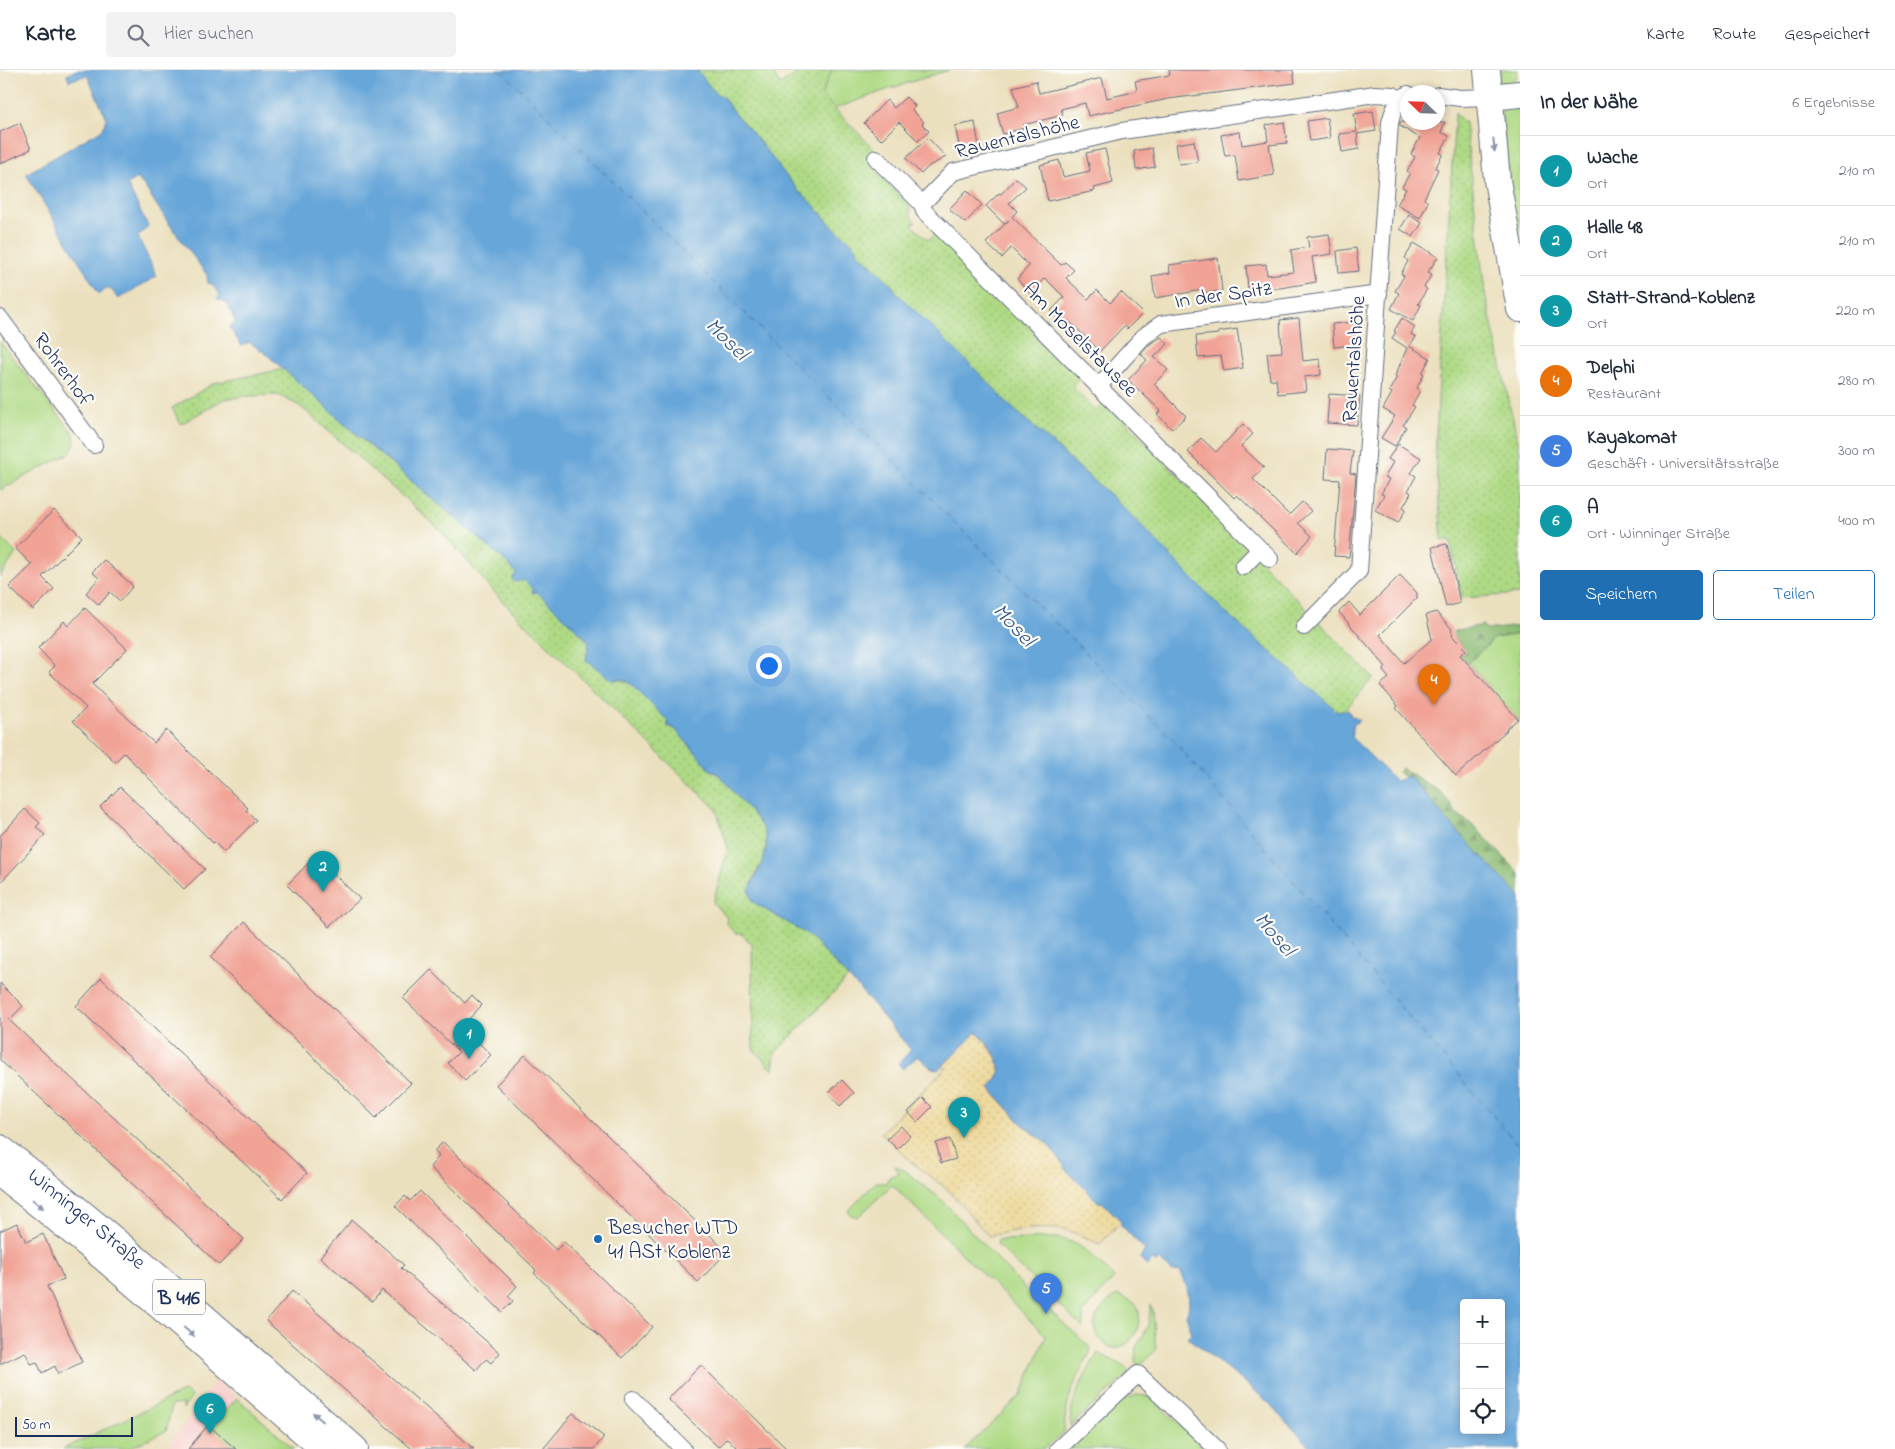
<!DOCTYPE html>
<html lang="de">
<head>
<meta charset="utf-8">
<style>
  :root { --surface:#fff; --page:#f2f2f3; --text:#1f2937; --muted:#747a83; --line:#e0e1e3; --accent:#1f6fb2 }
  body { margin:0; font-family:"Indie Flower",sans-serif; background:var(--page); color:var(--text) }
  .controls { position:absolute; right:15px; bottom:15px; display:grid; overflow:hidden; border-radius:5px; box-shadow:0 2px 8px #0003 }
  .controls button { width:45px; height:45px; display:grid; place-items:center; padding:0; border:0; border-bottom:1px solid var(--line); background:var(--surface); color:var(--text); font:25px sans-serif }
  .compass { position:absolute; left:1400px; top:15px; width:45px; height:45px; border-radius:50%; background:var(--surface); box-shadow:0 2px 8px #0003; rotate:293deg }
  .scale { position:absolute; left:15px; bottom:12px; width:118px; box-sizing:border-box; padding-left:5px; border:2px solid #1b2f5e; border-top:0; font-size:14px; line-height:18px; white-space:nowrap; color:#1b2f5e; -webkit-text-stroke:4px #fdfcf7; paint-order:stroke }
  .you { position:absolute; left:768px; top:595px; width:18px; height:18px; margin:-12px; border:4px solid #fff; border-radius:50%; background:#1a73e8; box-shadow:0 0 0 8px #1a73e833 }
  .badge { display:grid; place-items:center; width:32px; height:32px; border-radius:50%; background:var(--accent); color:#fff; font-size:16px; font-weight:700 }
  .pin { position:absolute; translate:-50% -41px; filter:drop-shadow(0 1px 2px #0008) }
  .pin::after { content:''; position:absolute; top:26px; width:18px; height:15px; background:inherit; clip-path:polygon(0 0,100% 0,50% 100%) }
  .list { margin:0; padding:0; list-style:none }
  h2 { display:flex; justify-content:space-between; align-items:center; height:65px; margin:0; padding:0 20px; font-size:21px }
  h2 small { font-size:16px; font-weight:400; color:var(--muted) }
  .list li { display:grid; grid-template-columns:32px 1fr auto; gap:15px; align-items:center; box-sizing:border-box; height:70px; padding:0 20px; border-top:1px solid var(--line) }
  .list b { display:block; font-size:19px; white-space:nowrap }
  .list p { margin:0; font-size:16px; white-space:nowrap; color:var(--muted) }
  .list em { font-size:16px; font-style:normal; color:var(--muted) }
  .actions { display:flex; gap:10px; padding:15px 20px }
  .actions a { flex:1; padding:11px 0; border:1px solid var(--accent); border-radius:5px; text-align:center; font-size:18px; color:var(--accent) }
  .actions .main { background:var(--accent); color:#fff }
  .icon { flex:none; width:28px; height:28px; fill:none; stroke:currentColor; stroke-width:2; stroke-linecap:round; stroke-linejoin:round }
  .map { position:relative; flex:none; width:1520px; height:1379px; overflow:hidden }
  header { display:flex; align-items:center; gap:30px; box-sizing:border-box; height:70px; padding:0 25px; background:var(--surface); border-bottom:1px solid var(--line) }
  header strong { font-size:24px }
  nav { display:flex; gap:28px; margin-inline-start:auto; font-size:18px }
  .search { width:350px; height:45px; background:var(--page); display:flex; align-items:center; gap:12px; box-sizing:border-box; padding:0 18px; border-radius:5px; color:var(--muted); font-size:19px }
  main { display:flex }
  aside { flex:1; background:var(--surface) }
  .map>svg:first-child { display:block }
  .built { fill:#f7d0ce }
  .green { fill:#afda85; stroke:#658472 }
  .forest { fill:url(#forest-firs); stroke:#537468 }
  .sand { fill:url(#sand-dots); stroke:#84847e }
  .park { fill:url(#park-dots); stroke:#658472 }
  .water { fill:#66a6d9; stroke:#406a9c; fill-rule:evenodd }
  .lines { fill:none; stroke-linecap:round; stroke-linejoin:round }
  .ferry { stroke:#355989; stroke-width:1; stroke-dasharray:6 5; stroke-linecap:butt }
  .building { fill:#f1a395 }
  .minor-casing { stroke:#646d80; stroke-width:18 }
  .primary-casing { stroke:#646d80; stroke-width:28 }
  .minor { stroke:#fff; stroke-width:16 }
  .primary { stroke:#fff; stroke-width:26 }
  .oneway { fill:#8d97ae }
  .poi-dot { fill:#1f6fb2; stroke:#fdfcf7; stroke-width:2 }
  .labels { text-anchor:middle; stroke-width:4.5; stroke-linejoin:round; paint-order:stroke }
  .shield { fill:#fdfcf7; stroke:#5f6c8c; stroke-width:1 }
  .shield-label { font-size:20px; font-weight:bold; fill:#1b2f5e }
  .street-label { font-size:21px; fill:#1b2f5e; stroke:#fdfcf7 }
  .poi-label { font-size:21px; fill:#1b2f5e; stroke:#fdfcf7; text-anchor:start }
  .water-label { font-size:22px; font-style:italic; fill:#355989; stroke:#fdfcf7 }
</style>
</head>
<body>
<header>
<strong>Karte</strong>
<div class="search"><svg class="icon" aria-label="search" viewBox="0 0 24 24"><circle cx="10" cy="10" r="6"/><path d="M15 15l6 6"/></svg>Hier suchen</div>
<nav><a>Karte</a><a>Route</a><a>Gespeichert</a></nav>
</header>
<main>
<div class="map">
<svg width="1520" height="1379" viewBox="0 0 1520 1379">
  <defs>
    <pattern id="forest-firs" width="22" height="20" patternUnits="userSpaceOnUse" patternTransform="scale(1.25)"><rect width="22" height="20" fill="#8bba72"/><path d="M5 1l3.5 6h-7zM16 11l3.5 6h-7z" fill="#719861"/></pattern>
    <pattern id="sand-dots" width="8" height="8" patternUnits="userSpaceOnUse" patternTransform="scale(1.25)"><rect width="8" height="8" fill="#eeda9e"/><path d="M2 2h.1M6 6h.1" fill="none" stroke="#ccbb8a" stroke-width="1.8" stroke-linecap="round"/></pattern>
    <pattern id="park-dots" width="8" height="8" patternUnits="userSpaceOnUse" patternTransform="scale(1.25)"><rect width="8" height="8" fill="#afda85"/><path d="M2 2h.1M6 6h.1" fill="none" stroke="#96bb75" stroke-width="1.8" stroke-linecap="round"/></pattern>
  </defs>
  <rect width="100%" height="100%" fill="#fdfcf7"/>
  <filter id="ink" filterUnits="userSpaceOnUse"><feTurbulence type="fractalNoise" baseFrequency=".02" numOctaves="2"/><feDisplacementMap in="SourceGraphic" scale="10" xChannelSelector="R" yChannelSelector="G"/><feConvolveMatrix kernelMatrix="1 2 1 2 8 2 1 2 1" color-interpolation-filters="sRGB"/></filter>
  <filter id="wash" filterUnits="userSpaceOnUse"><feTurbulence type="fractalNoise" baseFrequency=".0096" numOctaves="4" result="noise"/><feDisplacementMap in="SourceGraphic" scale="20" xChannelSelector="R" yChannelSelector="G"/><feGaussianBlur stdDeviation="1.12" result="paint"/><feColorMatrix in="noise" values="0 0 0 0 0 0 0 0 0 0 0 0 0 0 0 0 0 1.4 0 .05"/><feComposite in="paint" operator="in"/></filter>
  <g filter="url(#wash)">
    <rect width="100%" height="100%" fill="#ebe0be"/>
    <path class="built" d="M216 1310 225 1318 294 1379H166Z"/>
    <path class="green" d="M832 0H949L889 19 834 39 821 25Z
      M1494 0H1518C1517 9 1510 19 1500 12 1497 10 1496 4 1494 0Z
      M1510 37 1520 41V214L1501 41Z
      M0 272 74 364C76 372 74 378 68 384L0 420Z
      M0 467 16 483 0 507Z
      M1520 564V652L1468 593 1495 568Z
      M895 1096 904 1100 942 1130 1018 1212 1091 1278 1090 1283C1075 1310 1065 1330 1064 1362L1044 1379H965L1021 1325 1046 1266 892 1115 858 1147 851 1145 848 1141 876 1112 886 1113 889 1107 899 1103Z
      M1057 1168C1083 1172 1097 1191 1114 1208L1083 1243V1258L997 1175 998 1170Z
      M1118 1225C1124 1228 1130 1229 1135 1234 1149 1249 1126 1296 1102 1271 1096 1266 1093 1259 1095 1251 1098 1240 1109 1230 1118 1225Z
      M1150 1235 1153 1241 1156 1280 1139 1296 1135 1291 1136 1277 1143 1266 1149 1252Z
      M1098 1283 1122 1295 1130 1303 1070 1356C1070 1328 1085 1306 1098 1283Z
      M185 1321 192 1327 183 1339V1334L172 1335 166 1361 127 1379H63Z
      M1136 1325 1147 1326 1154 1331 1206 1379H1067L1123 1330Z
      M237 1328 294 1379H236L211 1358Z"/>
    <path class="forest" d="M1483 555 1485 560 1520 556V564L1495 568 1468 593 1460 585 1466 580 1454 568V561Z
      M1402 698 1442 723 1456 743 1476 758 1520 804V828L1446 749 1414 711 1409 706 1403 707 1398 702Z"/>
    <path class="sand" d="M976 962C982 967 986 973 991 980 1002 994 1002 1006 990 1019L1022 1054 1048 1074 1066 1097 1065 1099 1098 1132H1102L1121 1151 1100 1174C1091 1171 1084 1166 1075 1163 1052 1154 1013 1160 989 1166L948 1120 913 1093 881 1063 945 998 943 996Z"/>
    <path class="park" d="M697 0H771L780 15 802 0H832L821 25 876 81 870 86 869 93 909 135 911 147 916 152 912 155 928 170 936 162 1080 309 1073 318 1096 341 1106 331 1373 608 1345 640 1338 642 1333 638 1224 541 1117 431 1007 333 991 315 896 223 891 215 878 203 868 191 856 182 807 128 799 122 750 60 734 43 723 27 715 23Z
      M1455 43 1465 53 1466 61 1485 223 1520 381V524L1462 528 1450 470 1442 471 1435 381Z
      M284 299 369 375 500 486 517 503 512 509 524 510 566 548 589 573 586 590 613 610C636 607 655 636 668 651V656L675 659 706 694 709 699C722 702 750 742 760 754L765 761 766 772 764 788 752 812 753 832 808 864 848 908 775 983 773 1000 753 979 752 875 741 863H735L726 853 727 848 713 833 728 778 716 739 504 533 438 458 300 336 278 325 250 326 224 329 181 354 172 338 214 313Z"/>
    <path class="water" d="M76 0H697L715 23 723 27 734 43 750 60 799 122C812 130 821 145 832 156 840 164 853 171 858 180L857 182C870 195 887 207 897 223L991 315 1007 333 1126 440 1224 541 1338 642 1345 640 1349 641 1351 646 1360 650 1354 654 1351 667 1396 711 1409 706 1414 711 1446 749 1520 827V1379H1312L1267 1331 1188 1267 1192 1263 1186 1245C1193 1234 1186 1209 1179 1201L1173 1202 1159 1190 1157 1193 1153 1190 1147 1196 1140 1188 1145 1180 1121 1155V1151L1102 1132H1098L1065 1099V1097L1048 1074 1022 1054 990 1018C1012 999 992 978 977 962L938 1000 930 997 918 986 903 999 898 994 911 980 863 923 808 865 753 832 749 821C756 803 774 779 763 759 757 747 745 736 737 726 729 716 721 703 709 699L706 694 675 659 668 656V651L631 614 623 609 612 610 586 590 589 573 586 568 537 522 532 523 533 519 524 510 516 512 512 509 516 503 500 486 369 375 265 283 249 272 242 276 229 257 236 252C230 242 230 231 217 229L220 225 211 213 208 214 207 205 167 151 145 117 137 108 127 114 148 156 138 167 157 206 118 229 110 217 99 224 26 104 103 59 106 51V47L87 5 69 11 67 5ZM1464 1233H1501V1360H1464Z"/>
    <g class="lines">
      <path class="ferry" d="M501 0 1174 671 1520 1077"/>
    </g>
    <g id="blocks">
      <path class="building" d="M1169 0H1293L1295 13 1168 29 1088 46 1085 33 1061 39 1063 45 1023 55 1024 58 1003 64 997 43 1019 37 1013 17 1036 11 1039 23 1102 8 1107 28 1137 21 1135 11 1170 5Z
        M906 27 915 36 912 40 924 52 922 54 929 61 918 71 899 52 881 70 864 53 887 30 894 38Z
        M1373 41 1376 61 1357 64 1359 79 1342 82 1339 64 1357 62 1354 44Z
        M1327 48 1330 68 1310 71 1307 51Z
        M975 52 979 76 960 80 955 56Z
        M1284 52 1287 73 1269 75 1274 105 1239 111 1235 85 1225 86 1221 65 1240 62 1242 75 1268 71 1266 55Z
        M1400 52H1445L1441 62 1449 66 1440 83 1443 84 1435 98 1438 99 1424 129 1428 132 1420 148 1397 135 1406 119 1402 117 1410 103 1407 101 1415 87 1411 84 1420 68 1400 56Z
        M20 53 31 79 0 94V62Z
        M928 68 946 87 929 96 921 104 906 88Z
        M1194 71 1198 92 1179 94 1176 74Z
        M1152 78 1155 97 1136 100 1134 81Z
        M1105 79 1113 113 1094 118 1095 121 1048 131 1040 95 1059 90 1063 107 1090 101 1086 83Z
        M1016 108 1026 117 1009 133 1017 141 1012 147 1061 195 1065 192 1074 200 1066 208 1088 229 1097 220 1110 233 1121 222 1143 243 1127 259 1124 256 1100 281 1068 250 1064 253 1051 241 1064 227 1045 208 1030 223 1017 209 1029 196 1011 178 1002 188 986 173 1009 150 1004 154 986 136 999 123 1001 124Z
        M967 120 982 135 965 153 949 139Z
        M1409 145 1422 153 1413 167 1400 159Z
        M1329 164 1332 184 1312 187 1316 212 1280 218 1248 219 1246 196 1266 194 1267 205 1294 202 1291 180 1309 177 1307 167Z
        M1414 173 1438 187 1428 202 1432 204 1424 217 1427 219 1418 234 1421 235 1413 251 1391 239 1399 223 1395 221 1404 206 1401 204 1408 191 1405 188Z
        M1356 178 1359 201 1339 203 1337 181Z
        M1218 188 1222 221 1203 223V220L1155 228 1152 206 1170 203 1169 195Z
        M1299 248 1303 291 1320 289 1321 305 1304 307 1306 321 1278 324 1276 309 1270 310 1267 283 1282 282 1280 250Z
        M1402 248 1415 257 1411 264 1416 267 1409 276 1430 288 1422 303 1424 304 1417 318 1420 321 1412 335 1415 337 1403 355 1406 357 1395 376 1381 368 1395 346 1383 339 1392 323 1389 321 1397 307 1395 306 1407 278 1392 268 1396 262 1394 261Z
        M1353 252 1355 275 1334 277 1332 254Z
        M1237 259 1243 298 1224 301 1221 286 1198 288 1196 266 1218 264V262Z
        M1161 267 1168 274 1154 287 1168 300 1154 314 1186 346 1172 359 1157 344 1161 341 1128 310 1147 290 1141 284 1150 274Z
        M1329 324 1360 326 1357 355 1327 353Z
        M1243 354 1253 364 1241 376 1264 397 1253 409 1289 445 1302 432 1311 441 1298 453 1312 466 1297 483 1237 425 1234 428 1188 382 1201 368 1216 382Z
        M1398 374 1421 388 1411 403 1416 406 1408 421 1411 423 1403 437 1406 439 1398 453 1375 440 1384 425 1381 424 1389 409 1385 407 1393 392 1388 389Z
        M1327 379 1353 381 1350 403 1356 404 1349 487 1334 486 1340 410 1325 409Z
        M54 440 82 467 42 507 54 519 33 540 9 517 32 495 15 478Z
        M1447 474 1460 533 1446 537 1432 477Z
        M104 490 133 516 120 531 110 522 99 535 86 523 99 508 92 502Z
        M1400 505 1417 523V528L1380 565 1404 593 1432 569 1426 545 1436 542 1451 558 1453 567 1466 580 1460 585 1518 649 1506 659 1507 660 1456 706 1396 638 1398 636 1380 615 1389 608 1383 601 1386 597 1339 542 1349 532 1360 545Z
        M85 538 127 579 92 614 154 673 166 660 248 738 246 740 256 750 224 782 214 772 213 773 124 683 115 692 73 651 86 638 49 602 55 596 38 578 64 551 68 556Z
        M120 717 205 799 184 819 100 737Z
        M25 739 40 753 36 757 45 765 0 813V766Z
        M315 786 360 829 329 857 287 815Z
        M244 852 411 1013 376 1048 210 887Z
        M431 900 465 933 472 925 482 935 462 956 491 985 465 1011 448 993 459 982 403 928Z
        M101 908 307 1103 282 1129 76 936Z
        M0 913 23 936 9 950 244 1169 219 1195 0 990Z
        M525 985 727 1182 698 1212 496 1015Z
        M842 1010 854 1023 840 1036 828 1023Z
        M923 1028 932 1037 917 1052 908 1042Z
        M901 1056 910 1066 897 1079 887 1069Z
        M950 1069 956 1089 941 1093 936 1073Z
        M443 1072 556 1180 564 1172 652 1257 622 1288 534 1203 536 1200 430 1097 439 1086 434 1081Z
        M420 1121 517 1216 508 1226 513 1231 502 1242 395 1136 405 1126 410 1131Z
        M352 1150 404 1195 401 1198 500 1283 491 1293 486 1289 476 1300 382 1220 372 1232 320 1187Z
        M17 1153 26 1172 43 1164 64 1209 47 1216 82 1292 58 1304 55 1296 42 1303 37 1292 31 1294 25 1282 0 1294V1161Z
        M292 1221 474 1379H412L266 1251Z
        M701 1295 763 1356 787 1379H738L727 1368 718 1377 668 1329Z
        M573 1343 604 1367 594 1379H543Z
        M208 1355 236 1379H188Z"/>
    </g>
  </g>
  <g filter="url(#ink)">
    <use href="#blocks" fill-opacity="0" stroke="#646d80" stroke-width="1"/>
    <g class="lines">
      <g class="minor-casing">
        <path id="minor" d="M1438 25 1460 28 1489 27
          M876 88 922 134 924 141 1270 489
          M922 134 953 102 1122 61 1375 24 1393 25 1400 29
          M0 248 94 375
          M1098 317 1143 267 1161 254 1379 224
          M1243 497 1260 479
          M1304 557 1359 501 1390 53C1393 40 1396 32 1408 24
          M633 1329 683 1379
          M1058 1379 1138 1304 1217 1379"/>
      </g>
      <g class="primary-casing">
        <g id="primary">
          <path d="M1487 0 1497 110 1520 239"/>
          <path d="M1489 27 1520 24"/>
          <path id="s1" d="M0 1078C123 1172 238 1278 355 1379"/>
          <path d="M0 1104C112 1190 216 1287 324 1379"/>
        </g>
      </g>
      <use href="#minor" class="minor"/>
      <use href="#primary" class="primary"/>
    </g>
    <defs><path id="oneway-solid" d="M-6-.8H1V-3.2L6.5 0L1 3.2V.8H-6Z" transform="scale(1.25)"/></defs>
    <g class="oneway">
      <use href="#oneway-solid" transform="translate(1494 75) rotate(84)"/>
      <use href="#oneway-solid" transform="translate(38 1134) rotate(39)"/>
      <use href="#oneway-solid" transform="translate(189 1262) rotate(41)"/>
      <use href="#oneway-solid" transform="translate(318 1347) rotate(-139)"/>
    </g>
  </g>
  <circle class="poi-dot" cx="598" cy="1169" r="5"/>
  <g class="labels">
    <rect class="shield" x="153" y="1209.5" width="52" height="35" rx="4"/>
    <g class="shield-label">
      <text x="179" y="1234">B 416</text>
    </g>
    <g class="street-label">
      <text transform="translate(1017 66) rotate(-14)" y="7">Rauentalshöhe</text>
      <text transform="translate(1223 224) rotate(-8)" y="7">In der Spitz</text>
      <text transform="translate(1081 269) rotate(45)" y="7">Am Moselstausee</text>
      <text transform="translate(1353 289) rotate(-86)" y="7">Rauentalshöhe</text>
      <text transform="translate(64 299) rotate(54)" y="7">Rohrerhof</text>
      <text dy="7" stroke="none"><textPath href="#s1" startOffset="112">Winninger Straße</textPath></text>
    </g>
    <g class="poi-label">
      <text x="608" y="1164">Besucher WTD<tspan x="608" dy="24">41 ASt Koblenz</tspan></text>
    </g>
    <g class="water-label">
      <text transform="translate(728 268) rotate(45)" y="8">Mosel</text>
      <text transform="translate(1015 554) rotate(47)" y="8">Mosel</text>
      <text transform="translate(1276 863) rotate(50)" y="8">Mosel</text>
    </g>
  </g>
</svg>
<div class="controls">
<button>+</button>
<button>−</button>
<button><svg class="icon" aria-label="locate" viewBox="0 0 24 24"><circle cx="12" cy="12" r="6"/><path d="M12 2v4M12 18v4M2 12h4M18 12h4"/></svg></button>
</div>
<svg class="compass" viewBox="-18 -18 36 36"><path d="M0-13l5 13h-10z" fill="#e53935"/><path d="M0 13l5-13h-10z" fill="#747a83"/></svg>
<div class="scale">50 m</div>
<div class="you"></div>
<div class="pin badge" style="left:469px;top:989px;background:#0f9aa8">1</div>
<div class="pin badge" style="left:323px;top:822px;background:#0f9aa8">2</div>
<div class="pin badge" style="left:964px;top:1068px;background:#0f9aa8">3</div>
<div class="pin badge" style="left:1434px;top:635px;background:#e8710a">4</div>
<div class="pin badge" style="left:1046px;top:1244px;background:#3f7fe0">5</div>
<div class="pin badge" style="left:210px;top:1364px;background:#0f9aa8">6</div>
</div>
<aside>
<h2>In der Nähe<small>6 Ergebnisse</small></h2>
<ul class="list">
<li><span class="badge" style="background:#0f9aa8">1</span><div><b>Wache</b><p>Ort</p></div><em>210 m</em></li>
<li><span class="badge" style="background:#0f9aa8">2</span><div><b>Halle 48</b><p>Ort</p></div><em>210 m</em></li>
<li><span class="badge" style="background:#0f9aa8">3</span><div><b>Statt-Strand-Koblenz</b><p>Ort</p></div><em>220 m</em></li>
<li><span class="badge" style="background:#e8710a">4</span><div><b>Delphi</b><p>Restaurant</p></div><em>280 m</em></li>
<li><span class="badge" style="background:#3f7fe0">5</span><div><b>Kayakomat</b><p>Geschäft · Universitätsstraße</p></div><em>300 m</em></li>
<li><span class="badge" style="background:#0f9aa8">6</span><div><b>A</b><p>Ort · Winninger Straße</p></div><em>400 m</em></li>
</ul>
<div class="actions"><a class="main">Speichern</a><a>Teilen</a></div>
</aside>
</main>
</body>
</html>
